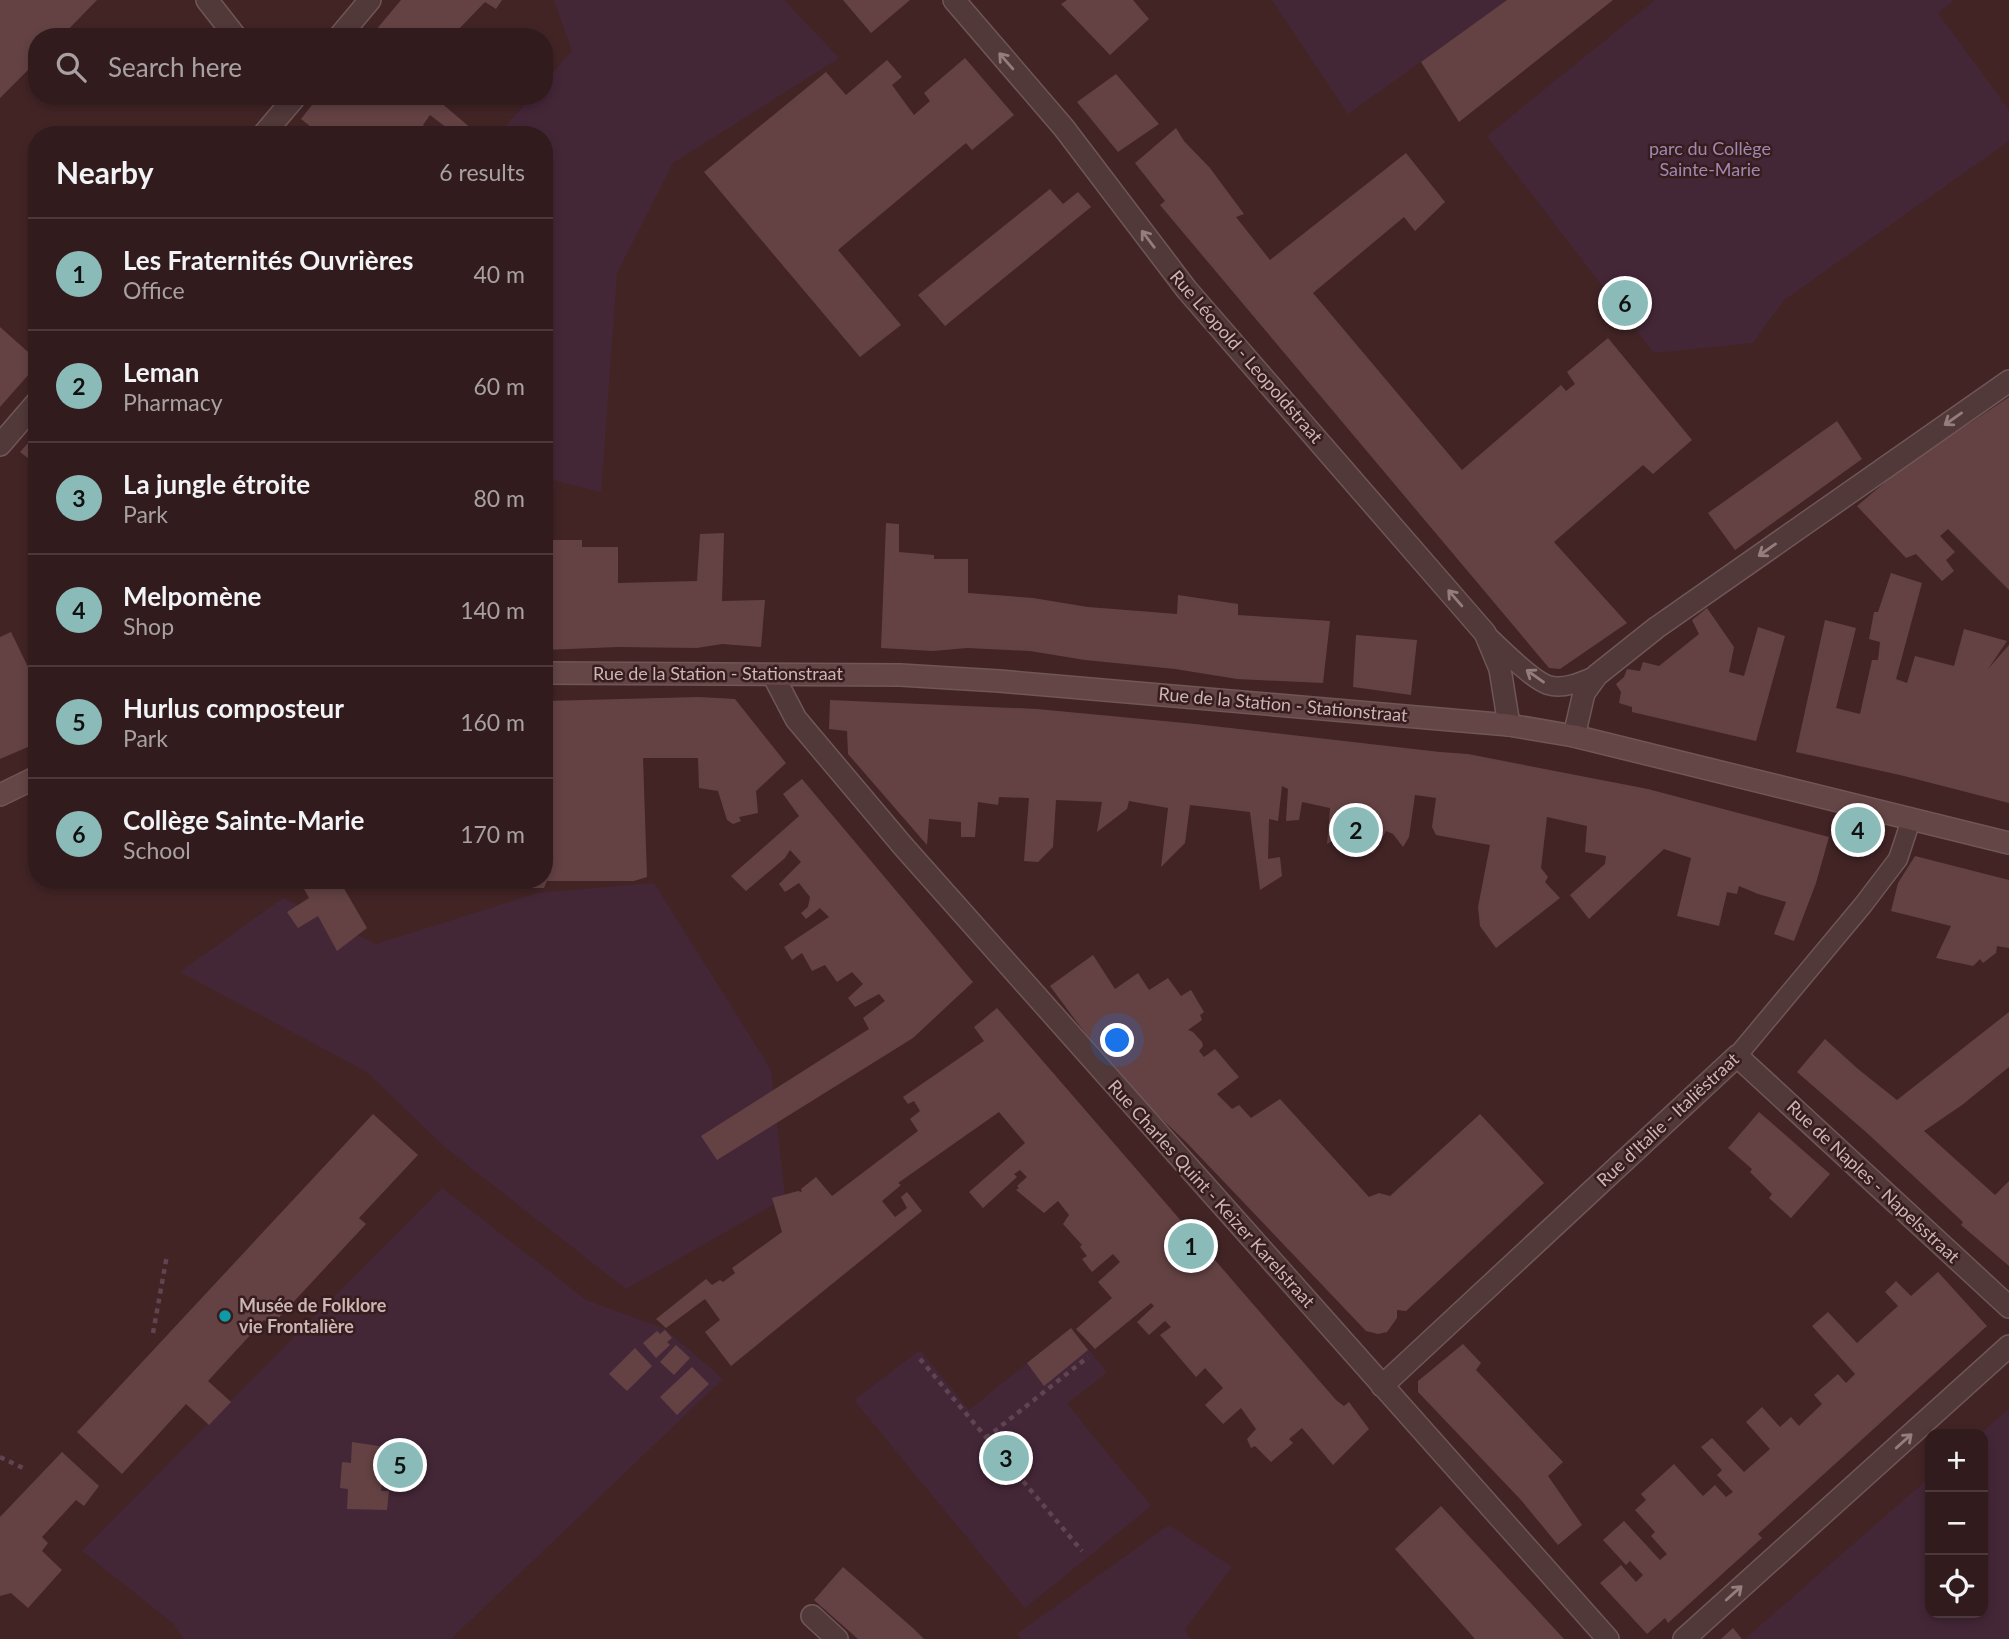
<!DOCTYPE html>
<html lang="en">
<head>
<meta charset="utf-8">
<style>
  :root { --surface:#321b1c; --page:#3d2829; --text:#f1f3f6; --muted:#a8a1a3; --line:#4d393b; --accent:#8bbbb9 }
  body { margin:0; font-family:Lato,sans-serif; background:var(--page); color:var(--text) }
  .controls { position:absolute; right:21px; bottom:21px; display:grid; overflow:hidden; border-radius:14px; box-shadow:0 4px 10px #0003 }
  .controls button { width:63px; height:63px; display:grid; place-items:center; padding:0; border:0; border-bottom:2px solid var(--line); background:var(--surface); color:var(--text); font:35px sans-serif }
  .you { position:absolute; left:1118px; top:1041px; width:24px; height:24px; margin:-18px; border:5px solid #fff; border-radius:50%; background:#1a73e8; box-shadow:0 0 0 10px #1a73e833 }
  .badge { display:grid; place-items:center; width:46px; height:46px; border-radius:50%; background:var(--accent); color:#111; font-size:23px; font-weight:700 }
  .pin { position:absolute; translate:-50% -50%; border:4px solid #fff; box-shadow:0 2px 7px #0006 }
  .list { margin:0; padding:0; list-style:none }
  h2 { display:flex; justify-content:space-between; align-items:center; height:91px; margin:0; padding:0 28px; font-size:30px }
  h2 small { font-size:23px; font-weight:400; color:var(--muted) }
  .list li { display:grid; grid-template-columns:46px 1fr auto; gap:21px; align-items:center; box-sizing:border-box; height:112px; padding:0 28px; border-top:2px solid var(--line) }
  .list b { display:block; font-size:26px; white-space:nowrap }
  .list p { margin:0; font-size:23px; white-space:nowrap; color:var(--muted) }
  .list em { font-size:23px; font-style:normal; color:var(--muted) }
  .icon { flex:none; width:38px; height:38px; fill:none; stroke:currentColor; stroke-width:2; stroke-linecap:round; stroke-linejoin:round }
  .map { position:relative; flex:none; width:2009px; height:1639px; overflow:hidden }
  .search { position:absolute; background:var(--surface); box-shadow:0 4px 10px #0003; left:28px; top:28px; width:525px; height:77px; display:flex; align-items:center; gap:18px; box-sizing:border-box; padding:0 24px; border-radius:28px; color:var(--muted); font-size:26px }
  .panel { position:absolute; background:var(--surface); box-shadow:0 4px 10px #0003; left:28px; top:126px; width:525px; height:763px; border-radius:28px }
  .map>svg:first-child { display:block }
  .green { fill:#442737 }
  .building { fill:#644244 }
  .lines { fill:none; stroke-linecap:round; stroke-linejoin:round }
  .lane-casing { stroke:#6f5657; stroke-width:21 }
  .street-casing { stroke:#6f5657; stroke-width:24 }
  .secondary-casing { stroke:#6f5657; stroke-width:24 }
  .path { stroke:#5f4452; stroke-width:4.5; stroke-dasharray:5 5; stroke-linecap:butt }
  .lane { stroke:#513839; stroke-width:18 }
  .street { stroke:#513839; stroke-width:21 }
  .secondary { stroke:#654646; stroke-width:21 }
  .oneway { stroke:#957d7d }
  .culture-dot { fill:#0f9aa8; stroke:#371d1e; stroke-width:2.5 }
  .labels { text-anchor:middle; stroke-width:5; stroke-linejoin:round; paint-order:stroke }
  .park-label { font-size:18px; fill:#a188b1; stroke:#371d1e }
  .street-label { font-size:18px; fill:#ccb5b5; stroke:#371d1e }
  .poi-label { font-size:18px; font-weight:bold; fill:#ccb5b5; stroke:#371d1e; text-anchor:start }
</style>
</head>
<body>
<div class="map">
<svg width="2009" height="1639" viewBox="0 0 2009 1639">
  <rect width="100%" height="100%" fill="#422425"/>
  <path class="green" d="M554 0H784L839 58 673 163 617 273 601 492 544 478V135H498L532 96H544V83L572 51Z
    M1272 0H1507L1348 114Z
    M1655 0H1954L1938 13 2009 110V141L1784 300 1753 343 1654 353 1487 136Z
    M654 883 771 1070 785 1198 626 1289 447 1149 367 1072 180 972 283 898 376 944 538 893Z
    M442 1188 586 1300 665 1329 723 1379 451 1639H184L173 1623 82 1551Z
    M1071 1328 1107 1372 1067 1404 1151 1506 1025 1608 854 1400 920 1350 969 1410Z
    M2009 1409V1639H1745L1930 1477V1613H1983V1434H1980Z
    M1169 1525 1232 1567 1185 1629 1190 1639H1021L1017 1634Z"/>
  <path class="building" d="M0 0H97L61 37H37V61L0 98Z
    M401 0H502L496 9 485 2 456 32 461 37H370Z
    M843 0H910L871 33Z
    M1067 0H1133L1149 19 1110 55 1061 4Z
    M1507 0H1613L1459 122 1421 62Z
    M965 58 1014 115 972 150 966 143 838 250 901 325 860 357 704 172 826 72 846 95 887 60 902 77 892 85 914 115 930 101 924 93Z
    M1116 74 1159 124 1118 152 1077 102Z
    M319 96H433L479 135H456L430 115 423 125 428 131 425 135H401L397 131 394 135H321L301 119Z
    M1176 128 1184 141 1210 168 1244 214 1236 217 1270 260 1406 153 1445 202 1415 231 1404 217 1313 293 1462 470 1561 385 1566 391 1575 384 1567 372 1608 338 1692 440 1653 474 1643 465 1554 542 1627 623 1560 669 1549 668 1160 205 1165 201 1135 163Z
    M1050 189 1063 204 1078 192 1091 207 945 326 918 295Z
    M0 327 37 360V365L0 407Z
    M2009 397V590L1948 529 1940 536 1955 552 1946 560 1954 571 1942 581 1916 554 1906 558 1857 506 1896 473Z
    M1837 421 1862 459 1735 550 1708 513Z
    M37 433V465L20 452Z
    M886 523 899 524V552L934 555V559H968V593L1033 598 1088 607 1177 614 1178 595 1238 604V615L1330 621 1323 683 1237 679 1175 669 1085 660 1030 651 967 648 933 651 881 648Z
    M724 533 722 601 765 600 761 647 722 644 697 648 618 647 544 650V540H582V547H618V583L697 581 700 534Z
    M1891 573 1922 583 1896 679 1907 683 1915 656 1954 666 1964 629 2007 641 1988 669 2009 645V803L1900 775 1796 752 1825 620 1856 628 1836 708 1860 714 1872 660H1878L1880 642 1869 639 1874 612H1878Z
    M1707 608 1734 647 1729 672 1744 676 1758 627 1785 636 1756 741 1632 712V707L1619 703 1621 692 1616 684 1624 677 1627 669 1640 671 1643 662 1659 666 1699 634 1692 620Z
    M11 632 30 671 37 669V743L0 759V637Z
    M1356 635 1417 640 1411 695 1353 687Z
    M699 697 735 699 786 763 756 791 758 813 739 817 741 821 733 824 727 820 718 791 699 788 698 758H643L647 877 634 881H547L544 888H531L526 880H544V859L546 858 544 701Z
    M830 700 1037 709 1195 724 1440 752 1468 754 1648 789 1829 837 1816 883 1794 941 1774 934 1786 902 1758 894 1739 886 1737 894 1727 892 1719 926 1677 916 1691 858 1664 849 1589 919 1570 895 1605 864 1606 856 1585 852 1587 826 1547 817 1541 868 1548 877 1545 882 1560 898 1496 948 1480 926 1478 907 1490 845 1436 835 1432 827 1436 798 1415 795 1409 837 1403 847 1393 834 1386 831 1373 853 1354 846 1359 815 1346 814 1344 834 1327 844 1330 808 1302 802 1299 820 1286 821 1288 789 1282 786 1278 821 1269 819 1268 859 1280 857 1282 876 1260 890 1250 812 1190 805 1185 843 1161 867 1168 808 1129 801 1127 809 1097 832 1102 802 1056 800 1053 847 1038 862 1024 861 1029 798 999 797 998 805 978 802 975 837H961V822L929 819 927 845 848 754 847 731 829 729Z
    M802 779 973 982 913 1038 717 1160 701 1136 869 1029 863 1018 885 1001 879 994 855 1007 848 998 863 984 852 972 837 982 825 965 812 971 802 953 792 960 784 947 829 917 820 908 806 919 801 913 808 907 810 897 799 883 785 892 779 884 801 862 790 850 785 858 746 891 731 876 799 816 783 794Z
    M1915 856 2009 880V948L1997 946 1996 953 1983 963 1980 959 1973 966 1936 958 1951 926 1891 911 1898 883Z
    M299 880H339L367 928 337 951 318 916 298 928 287 912 309 898Z
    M1093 955 1115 989 1138 973 1149 990 1168 978 1181 996 1191 990 1204 1012 1200 1015 1202 1020 1188 1030 1193 1032 1202 1042 1203 1046 1199 1051 1204 1057 1215 1049 1239 1077 1217 1094 1232 1109 1239 1105 1251 1118 1280 1099 1369 1197 1379 1193 1390 1196 1480 1114 1544 1183 1406 1311 1397 1310V1318L1387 1332 1378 1334 1366 1331 1186 1142 1126 1085 1076 1021 1050 986Z
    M997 1008 1336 1400 1344 1406 1349 1402 1369 1429 1333 1465 1302 1428 1289 1439 1293 1443 1271 1462 1255 1446 1251 1448 1247 1439 1256 1429 1241 1408 1223 1424 1205 1405 1223 1388 1205 1368 1196 1377 1160 1335 1171 1327 1165 1321 1149 1335 1137 1322 1154 1306 1151 1303 1095 1349 1076 1329 1112 1298 1098 1282 1120 1262 1113 1254 1092 1272 1082 1259 1087 1256 1080 1247 1082 1245 1063 1224 1069 1215 1058 1201 1044 1213 1016 1190 1019 1188 1017 1186 1027 1177 1020 1170 1014 1174 1017 1177 983 1208 969 1192 1025 1143 999 1112 898 1183 901 1185 882 1201 895 1217 907 1208 901 1197 907 1192 922 1211 731 1366 705 1332 720 1320 705 1299 666 1328 656 1319 706 1279 712 1285 720 1280 723 1282 735 1273 732 1268 782 1232 772 1198 798 1191 802 1192 801 1189 816 1177 832 1196 918 1131 910 1119 920 1111 914 1101 908 1104 903 1097 984 1041 974 1027Z
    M2009 1012V1067L1962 1105 1924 1131 1995 1195 2009 1181V1266L1961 1225 1963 1222 1867 1133 1797 1072 1825 1039 1858 1069 1897 1100Z
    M1759 1112 1830 1174 1791 1218 1769 1198 1772 1194 1750 1172 1752 1169 1728 1148Z
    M373 1114 418 1155 359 1218 366 1224 271 1326 264 1320 208 1381 231 1402 209 1425 186 1404 122 1474 77 1432Z
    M1938 1272 1987 1326 1758 1534 1762 1538 1668 1623 1665 1618 1647 1634 1600 1583 1621 1565 1636 1582 1643 1575 1630 1561 1626 1565 1603 1540 1624 1521 1660 1560 1667 1554 1651 1536 1655 1532 1635 1510 1646 1500 1641 1494 1674 1464 1703 1496 1715 1485 1726 1497 1733 1492 1717 1475 1722 1470 1701 1447 1712 1438 1744 1472 1770 1449 1746 1422 1762 1407 1780 1427 1791 1417 1799 1426 1822 1404 1814 1395 1838 1374 1846 1383 1855 1374 1812 1326 1828 1312 1857 1343 1898 1306 1885 1292 1896 1281 1911 1296Z
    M1071 1328 1088 1350 1044 1386 1027 1363Z
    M665 1330 672 1338 667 1342 670 1345 656 1358 643 1343 657 1331 660 1334Z
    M1463 1344 1481 1363 1476 1370 1563 1462 1548 1476 1582 1525 1558 1545 1521 1500 1418 1392V1381Z
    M676 1345 690 1358 674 1375 660 1362Z
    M635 1348 652 1366 627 1391 609 1374Z
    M692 1367 709 1384 677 1415 660 1397Z
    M352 1442 392 1448 390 1469 383 1468 381 1491H389L387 1510 347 1509 348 1489 340 1488 342 1462 351 1463Z
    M62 1452 99 1486 84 1506 76 1500 42 1537 48 1543 42 1551 62 1570 28 1608 11 1593 0 1596V1517Z
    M1441 1506 1564 1639H1475L1395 1549Z
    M843 1567 914 1629 924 1639H858L814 1600Z
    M1733 1628 1742 1639H1721Z"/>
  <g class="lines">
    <g class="lane-casing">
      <path id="lane" d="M1487 635C1501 648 1531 679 1548 685 1564 690 1583 681 1597 675
        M1737 1056 1863 905 1898 859 1911 820"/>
    </g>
    <g class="street-casing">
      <path id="street" d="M207 0 236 37
        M954 0 1064 128 1187 290 1485 633 1500 669 1509 725
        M339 37 370 0
        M263 135 296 96
        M0 445 37 402
        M773 675 796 719 903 846 1608 1639
        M1574 736 1584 693 1597 675 1656 628 2009 381
        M1382 1386 1737 1056 2009 1307
        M812 1616 837 1639
        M1684 1639 2009 1346"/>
    </g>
    <g class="secondary-casing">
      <path id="secondary" d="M544 673 900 675 999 681 1509 725 1574 736 2009 843
        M0 795 37 777"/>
    </g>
    <path class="path" d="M153 1333 167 1255
      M920 1359 1082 1551
      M986 1438 1088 1357
      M0 1457 27 1470"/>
    <use href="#lane" class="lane"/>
    <use href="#street" class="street"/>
    <use href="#secondary" class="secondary"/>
  </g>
  <defs><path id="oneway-shaft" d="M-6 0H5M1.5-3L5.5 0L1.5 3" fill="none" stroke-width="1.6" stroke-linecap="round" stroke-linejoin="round" transform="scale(1.75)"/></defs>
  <g class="oneway">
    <use href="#oneway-shaft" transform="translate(1006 61) rotate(-131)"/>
    <use href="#oneway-shaft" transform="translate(1148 239) rotate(-127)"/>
    <use href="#oneway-shaft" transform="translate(1953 419) rotate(145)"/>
    <use href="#oneway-shaft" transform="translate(1767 550) rotate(145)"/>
    <use href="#oneway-shaft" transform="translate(1455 598) rotate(-131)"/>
    <use href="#oneway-shaft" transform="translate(1535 676) rotate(-145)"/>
    <use href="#oneway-shaft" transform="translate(1904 1441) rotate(-42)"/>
    <use href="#oneway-shaft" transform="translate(1734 1593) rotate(-42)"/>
  </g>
  <circle class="culture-dot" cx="225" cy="1316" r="7"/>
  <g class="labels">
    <g class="park-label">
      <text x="1710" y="155">parc du Collège<tspan x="1710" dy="21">Sainte-Marie</tspan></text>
    </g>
    <g class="street-label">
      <text transform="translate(1246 357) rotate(49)" y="6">Rue Léopold - Leopoldstraat</text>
      <text x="718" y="680">Rue de la Station - Stationstraat</text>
      <text transform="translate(1283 705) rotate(5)" y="6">Rue de la Station - Stationstraat</text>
      <text transform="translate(1668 1120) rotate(-43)" y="6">Rue d'Italie - Italiëstraat</text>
      <text transform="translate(1873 1182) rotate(43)" y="6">Rue de Naples - Napelsstraat</text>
      <text transform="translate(1211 1194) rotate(48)" y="6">Rue Charles Quint - Keizer Karelstraat</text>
    </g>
    <g class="poi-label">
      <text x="239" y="1312">Musée de Folklore<tspan x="239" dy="21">vie Frontalière</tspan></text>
    </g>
  </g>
</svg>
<div class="controls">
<button>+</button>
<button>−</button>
<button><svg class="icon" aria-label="locate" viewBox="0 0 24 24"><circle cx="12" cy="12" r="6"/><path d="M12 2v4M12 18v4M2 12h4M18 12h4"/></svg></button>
</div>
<div class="you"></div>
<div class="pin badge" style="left:1191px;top:1246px">1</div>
<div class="pin badge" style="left:1356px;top:830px">2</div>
<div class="pin badge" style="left:1006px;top:1458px">3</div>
<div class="pin badge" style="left:1858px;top:830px">4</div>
<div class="pin badge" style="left:400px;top:1465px">5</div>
<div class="pin badge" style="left:1625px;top:303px">6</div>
<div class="search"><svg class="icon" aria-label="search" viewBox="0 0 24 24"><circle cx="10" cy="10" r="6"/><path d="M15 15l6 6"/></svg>Search here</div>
<section class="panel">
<h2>Nearby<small>6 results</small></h2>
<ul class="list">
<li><span class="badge">1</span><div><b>Les Fraternités Ouvrières</b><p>Office</p></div><em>40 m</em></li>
<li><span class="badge">2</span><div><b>Leman</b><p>Pharmacy</p></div><em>60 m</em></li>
<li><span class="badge">3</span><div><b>La jungle étroite</b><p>Park</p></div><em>80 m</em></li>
<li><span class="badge">4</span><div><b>Melpomène</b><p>Shop</p></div><em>140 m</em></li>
<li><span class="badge">5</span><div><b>Hurlus composteur</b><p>Park</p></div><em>160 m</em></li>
<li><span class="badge">6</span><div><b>Collège Sainte-Marie</b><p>School</p></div><em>170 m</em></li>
</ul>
</section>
</div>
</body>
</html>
